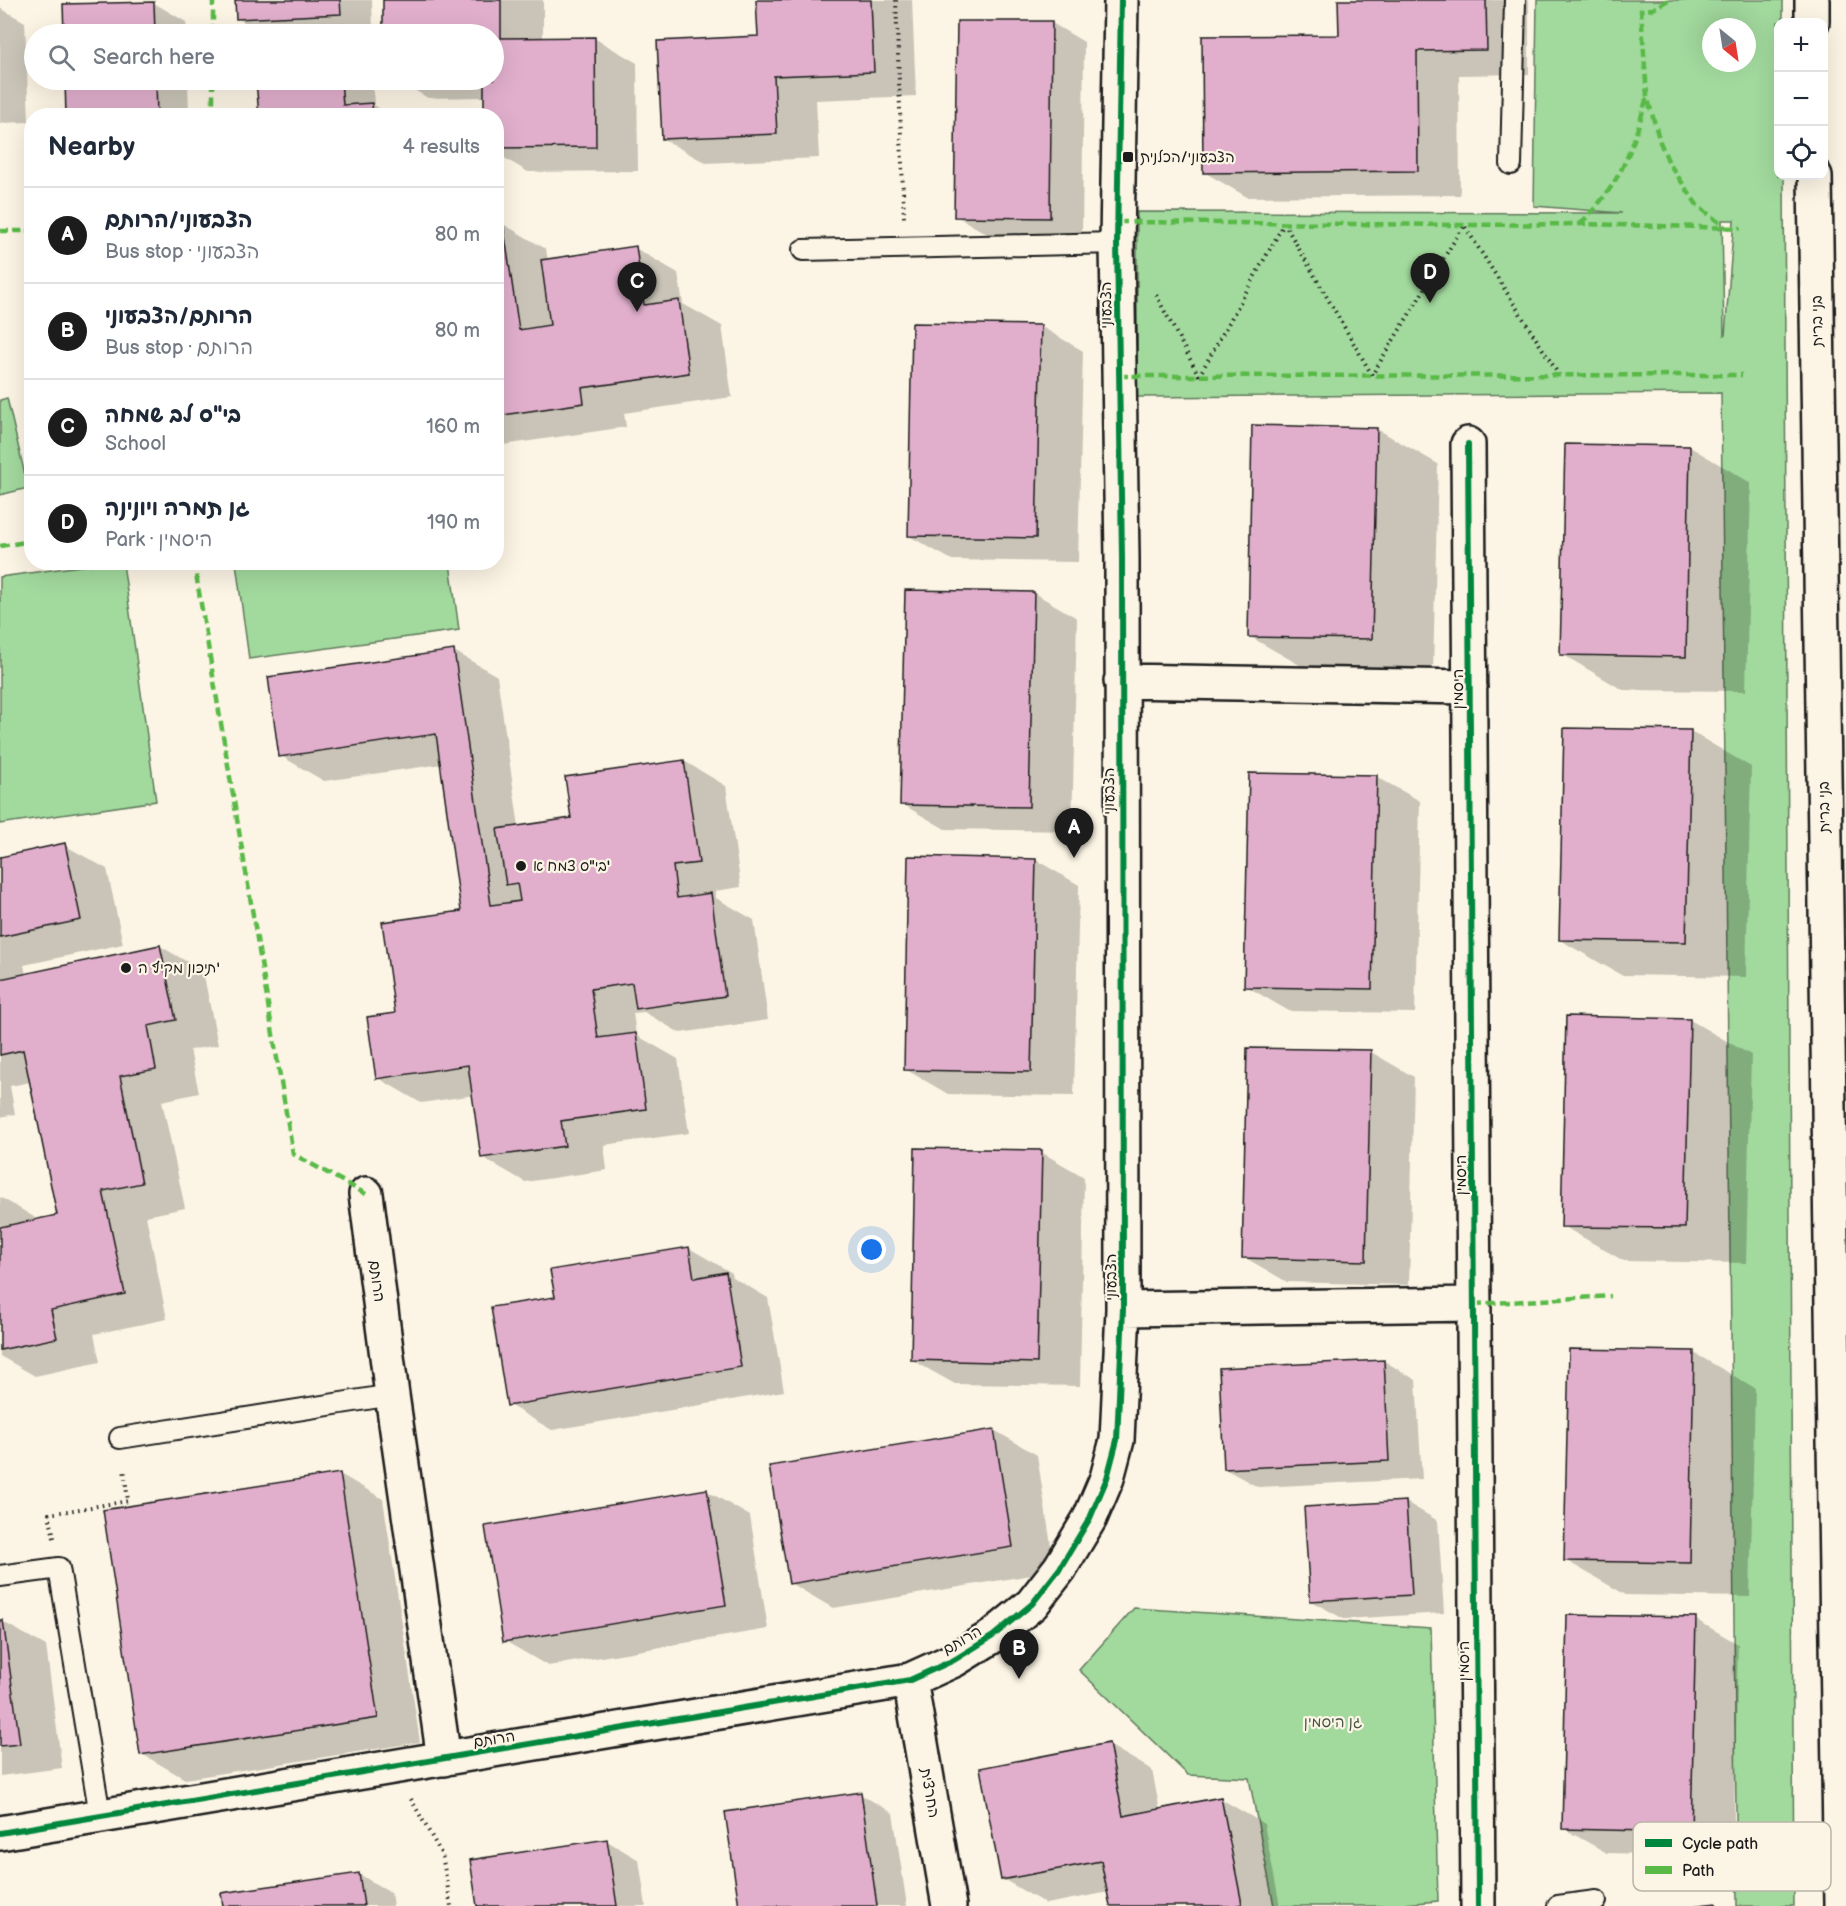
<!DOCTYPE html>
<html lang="en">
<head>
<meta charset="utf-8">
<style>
  :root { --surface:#fff; --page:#f6f6f7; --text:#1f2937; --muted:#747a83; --line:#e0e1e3; --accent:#1c1c1c }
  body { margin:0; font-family:"Balsamiq Sans","Playpen Sans Hebrew",sans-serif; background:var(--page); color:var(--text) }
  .controls { position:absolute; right:18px; top:18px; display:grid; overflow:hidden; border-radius:12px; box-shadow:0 6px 24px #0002 }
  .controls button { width:54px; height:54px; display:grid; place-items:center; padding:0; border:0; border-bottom:2px solid var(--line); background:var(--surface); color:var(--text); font:30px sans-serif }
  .compass { position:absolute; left:1702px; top:18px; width:54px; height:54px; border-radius:50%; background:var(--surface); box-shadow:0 6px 24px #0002; rotate:150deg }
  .you { position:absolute; left:872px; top:1250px; width:21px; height:21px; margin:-15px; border:4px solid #fff; border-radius:50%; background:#1a73e8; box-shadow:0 0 0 9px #1a73e833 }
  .badge { display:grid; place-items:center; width:39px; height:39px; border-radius:50%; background:var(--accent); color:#fff; font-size:20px; font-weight:700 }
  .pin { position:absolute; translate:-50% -50px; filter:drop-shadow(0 2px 3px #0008) }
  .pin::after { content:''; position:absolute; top:32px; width:21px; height:18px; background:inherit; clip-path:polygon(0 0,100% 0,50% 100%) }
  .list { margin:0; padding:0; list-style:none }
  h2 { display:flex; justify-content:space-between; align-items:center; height:78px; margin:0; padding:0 24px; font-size:26px }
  h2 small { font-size:20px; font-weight:400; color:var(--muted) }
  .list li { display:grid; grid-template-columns:39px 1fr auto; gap:18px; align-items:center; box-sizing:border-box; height:96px; padding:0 24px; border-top:2px solid var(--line) }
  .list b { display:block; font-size:22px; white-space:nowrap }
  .list p { margin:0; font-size:20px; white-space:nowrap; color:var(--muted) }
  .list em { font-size:20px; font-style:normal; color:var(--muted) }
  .icon { flex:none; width:33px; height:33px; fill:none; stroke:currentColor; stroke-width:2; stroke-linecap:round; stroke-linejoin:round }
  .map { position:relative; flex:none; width:1846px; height:1906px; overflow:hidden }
  .search { position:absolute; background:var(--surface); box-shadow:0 6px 24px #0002; left:24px; top:24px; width:480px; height:66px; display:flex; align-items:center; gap:15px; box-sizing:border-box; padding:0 21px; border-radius:33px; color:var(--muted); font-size:22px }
  .panel { position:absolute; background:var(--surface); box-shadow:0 6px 24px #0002; left:24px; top:108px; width:480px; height:462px; border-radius:24px }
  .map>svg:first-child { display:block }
  .green { fill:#a2d99d; stroke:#5f7a5c; stroke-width:1.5; fill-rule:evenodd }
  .shadow { fill:#0003 }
  .building { fill:#e1afcc; stroke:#1c1c1c; stroke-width:1.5 }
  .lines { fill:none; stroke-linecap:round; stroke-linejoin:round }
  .lane-casing { stroke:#1c1c1c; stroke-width:24 }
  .street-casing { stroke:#1c1c1c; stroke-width:38 }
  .secondary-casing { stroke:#1c1c1c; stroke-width:38 }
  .path { stroke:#1c1c1c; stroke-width:4; stroke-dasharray:1.5 4.5; stroke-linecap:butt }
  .lane { stroke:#fcf5e5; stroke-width:20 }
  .street { stroke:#fcf5e5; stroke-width:33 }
  .secondary { stroke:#fcf5e5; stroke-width:33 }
  .quiet { stroke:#58b947; stroke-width:4.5; stroke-dasharray:9 4.5; stroke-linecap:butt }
  .cycleway-casing { stroke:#fcf5e5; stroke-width:10 }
  .cycleway { stroke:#00873e; stroke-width:6 }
  .poi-dot { fill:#1c1c1c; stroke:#fcf5e5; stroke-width:2 }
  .labels { text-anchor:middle; stroke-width:4.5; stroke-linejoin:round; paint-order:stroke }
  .poi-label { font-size:15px; fill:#1c1c1c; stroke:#fcf5e5; text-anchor:start }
  .street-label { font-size:15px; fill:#1c1c1c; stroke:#fcf5e5 }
  .park-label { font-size:15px; fill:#445543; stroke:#fcf5e5 }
  .key { fill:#fcf5e5; stroke:#b9b4a9; stroke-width:1.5 }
  .key-label { font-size:16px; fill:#1c1c1c }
</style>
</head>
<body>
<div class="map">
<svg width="1846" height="1906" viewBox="0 0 1846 1906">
  <rect width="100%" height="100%" fill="#fcf5e5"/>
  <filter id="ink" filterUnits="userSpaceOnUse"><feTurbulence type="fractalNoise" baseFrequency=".0167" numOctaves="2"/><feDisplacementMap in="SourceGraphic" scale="12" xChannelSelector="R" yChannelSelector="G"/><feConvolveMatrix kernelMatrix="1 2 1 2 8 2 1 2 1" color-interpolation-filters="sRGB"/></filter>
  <g filter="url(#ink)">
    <path class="green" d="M1537 0H1783V22H1778V176H1784L1794 1906H1737L1721 393 1137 397V212L1622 213 1534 206ZM1711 27H1747V63H1711ZM1722 220H1734L1725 335H1724Z
      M7 398 28 488 0 495V400Z
      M103 563H123L156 801 0 824V577Z
      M236 563H450L459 630 249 659Z
      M1134 1608 1431 1628 1438 1901 1383 1906H1274L1249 1778 1188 1775 1079 1670Z"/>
    <path class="shadow" d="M236 0H372L373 32 265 34 237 18Z
      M385 0H543V39L594 38 637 63 638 171 528 172 496 153V116L485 97 428 98 397 80H494V34H385Z
      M758 0H912L916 96 816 100 819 158 706 163 663 139 759 37Z
      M1340 0H1529V74L1459 75 1460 195 1247 197 1204 172 1340 36Z
      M154 3 186 22 187 34H65L64 5Z
      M0 8 25 22 29 122 0 123Z
      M1052 23 1084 42 1082 236 989 235 956 216Z
      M66 80H188L189 116H67Z
      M258 80H359L373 87 374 105 391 116H260Z
      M503 224 546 249 548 261 635 248 678 273 683 304 722 326 732 397 624 413 626 427 496 446V225Z
      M1040 326 1083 351 1078 562 952 560 909 536Z
      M1377 429 1438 464 1433 673 1310 671 1249 636Z
      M1690 447 1751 483 1746 691 1623 690 1562 654Z
      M907 591 1034 593 1077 618 1072 831 945 829 902 804Z
      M454 651 497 676 519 827 572 819 684 761 726 786 741 887 715 891 716 898 754 920 768 1020 680 1033 644 1012 633 1013 636 1035 678 1059 689 1133 604 1145 607 1170 525 1182 482 1157 474 1095 421 1103 378 1078 397 1014 463 912 442 764 324 781 281 756Z
      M1690 731 1751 767 1746 977 1621 975 1560 940Z
      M1377 777 1420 801 1415 1013 1289 1011 1246 986Z
      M64 845 107 869 123 944 24 965 26 975 160 946 203 971 218 1045 190 1050 199 1093 162 1101 185 1208 146 1216 167 1319 94 1334 100 1362 35 1376 0 1356V1197L34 1217 35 1221 59 1216 31 1082 10 1086 15 1114 0 1117V858Z
      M1036 860 1079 885 1074 1096 948 1094 905 1069Z
      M1690 1020 1751 1055 1746 1263 1624 1261 1563 1226Z
      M1371 1052 1414 1077 1409 1285 1287 1282 1244 1257Z
      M1041 1152 1084 1177 1080 1386 955 1384 912 1360Z
      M689 1248 732 1273V1277L768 1298 784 1391 552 1430 509 1405 556 1298Z
      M1694 1353 1755 1388 1750 1597 1626 1595 1565 1560Z
      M1384 1361 1416 1380 1422 1479 1258 1487 1225 1469Z
      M994 1430 1037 1455 1055 1571 833 1608 790 1583Z
      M340 1474 383 1499 420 1742 185 1779 142 1754Z
      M707 1491 750 1516 768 1629 548 1666 505 1641Z
      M1406 1502 1438 1521 1444 1613 1344 1619 1311 1601Z
      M1695 1619 1738 1644 1733 1856 1607 1853 1564 1829Z
      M0 1622H3L46 1646 62 1768 0 1776Z
      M1109 1745 1152 1770 1160 1811 1221 1799 1264 1824 1280 1906H1111L1109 1892 1046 1904 1003 1879Z
      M860 1794 893 1813 907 1906H740Z
      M607 1841 639 1860 646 1906H478Z
      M359 1874 391 1893 393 1906H224Z"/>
    <path class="building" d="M235 0H340L341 14 236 19Z
      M383 0H501V38L595 37 596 147 496 148V116H484V80H494V34H383Z
      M756 0H871L874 72 774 76 777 134 662 139 657 41 758 36Z
      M1338 0H1486L1487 50 1417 51 1418 171 1203 173 1202 36 1339 35Z
      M154 2 155 34H64L63 4Z
      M957 21H1052L1050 218 954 217Z
      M65 80H156L157 116H66Z
      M256 80H341L343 105 372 103 373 116H259Z
      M503 223 519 330 550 325 541 260 636 246 644 305 679 300 689 373 582 388 584 403 496 416V224Z
      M912 323 1041 325 1036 538 908 536Z
      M1252 425 1377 428 1372 639 1248 637Z
      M1565 444 1690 446 1686 657 1560 655Z
      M905 590 1034 592 1029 807 900 805Z
      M454 650 491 905 520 901 517 883 506 885 497 829 571 818 565 777 684 760 699 863 673 866 677 898 711 893 725 996 636 1009 632 983 591 989 598 1038 636 1033 646 1109 561 1121 565 1146 481 1158 468 1065 376 1079 367 1017 395 1013 382 922 461 911 436 734 279 757 268 677Z
      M1564 728 1691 730 1686 942 1559 940Z
      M1249 773 1377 775 1372 989 1244 987Z
      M65 843 81 920 0 937V857Z
      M908 856 1036 859 1031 1072 904 1070Z
      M160 945 176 1020 148 1026 156 1069 120 1076 142 1183 103 1191 125 1294 51 1310 57 1338 0 1350V1227L57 1215 23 1050 0 1055V979Z
      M1566 1016 1690 1019 1685 1228 1561 1227Z
      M1247 1048 1371 1050 1366 1261 1242 1258Z
      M915 1148 1042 1150 1037 1363 911 1360Z
      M689 1247 694 1278 726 1272 741 1367 507 1406 491 1307 555 1297 550 1270Z
      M1569 1349 1694 1351 1690 1563 1564 1561Z
      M1384 1360 1389 1461 1224 1469 1219 1368Z
      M994 1429 1013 1547 789 1584 769 1466Z
      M340 1473 378 1718 140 1755 103 1510Z
      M707 1489 726 1605 503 1642 485 1526Z
      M1406 1501 1412 1595 1310 1601 1304 1507Z
      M1567 1615 1696 1617 1691 1832 1562 1829Z
      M0 1620H3L20 1744 0 1746Z
      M1109 1743 1123 1816 1221 1797 1242 1904 1233 1906H1110L1101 1861 1001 1880 980 1768Z
      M861 1792 877 1906H739L725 1812Z
      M607 1839 617 1906H477L470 1860Z
      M359 1873 364 1906H223L221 1893Z
      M1716 1903 1717 1906H1691Z"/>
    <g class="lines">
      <g class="lane-casing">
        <path id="lane" d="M1511 164 1515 0
          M803 250 1117 243
          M120 1438 392 1395
          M0 1576 59 1568 100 1815
          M1558 1906 1596 1901"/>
      </g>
      <g class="street-casing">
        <path id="street" d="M1468 444 1478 1906
          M1121 681 1470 687
          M366 1194 392 1395 444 1759
          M1123 1309 1474 1304
          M910 1680 949 1906
          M0 1833 910 1680 954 1660 993 1636 1032 1604 1060 1568 1090 1518 1107 1478 1117 1440 1123 1309 1122 557 1117 243 1121 0"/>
      </g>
      <g class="secondary-casing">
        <path id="secondary" d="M1812 0V22
          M1815 176 1841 1906"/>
      </g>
      <path class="path" d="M896 0 904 218
        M1284 223 1372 375 1464 225 1559 375
        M1156 295 1199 376
        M1199 376 1284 224
        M54 1538 49 1514 128 1501 124 1469
        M411 1799 442 1855 451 1906"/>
      <use href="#lane" class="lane"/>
      <use href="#street" class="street"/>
      <use href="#secondary" class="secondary"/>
      <path class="quiet" d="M1668 0 1653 9 1641 10 1647 96 1660 142 1669 163 1697 205 1726 228
        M213 34V0
        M213 116V80
        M1118 222 1464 225 1580 224 1741 228
        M1580 224C1621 183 1632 152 1647 96
        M0 231H32
        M1119 376 1742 375
        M0 546 32 541
        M194 562 293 1154 366 1194
        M1474 1304 1611 1296"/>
      <g class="cycleway-casing">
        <path id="cycleway" d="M1468 444 1478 1906
          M0 1833 910 1680 954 1660 993 1636 1032 1604 1060 1568 1090 1518 1107 1478 1117 1440 1123 1309 1122 557 1117 243 1121 0"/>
      </g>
      <use href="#cycleway" class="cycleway"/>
    </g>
  </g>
  <g class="poi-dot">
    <rect x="1122" y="151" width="12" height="12" rx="3"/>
    <circle cx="521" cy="866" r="6"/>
    <circle cx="126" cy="968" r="6"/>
  </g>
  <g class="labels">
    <g class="poi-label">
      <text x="1140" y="162">הצבעוני/הכלנית</text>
      <text x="533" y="871">בי"ס צמח א'</text>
      <text x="138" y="973">תיכון מקיף ה'</text>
    </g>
    <g class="street-label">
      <text transform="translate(1106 305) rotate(-90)" y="5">הצבעוני</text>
      <text transform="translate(1817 321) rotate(-91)" y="5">בני ברית</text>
      <text transform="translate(1458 689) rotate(-90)" y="5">היסמין</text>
      <text transform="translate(1109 791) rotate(-90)" y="5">הצבעוני</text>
      <text transform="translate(1824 807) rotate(-91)" y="5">בני ברית</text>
      <text transform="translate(1461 1175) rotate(-90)" y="5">היסמין</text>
      <text transform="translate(1111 1277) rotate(-90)" y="5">הצבעוני</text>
      <text transform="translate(377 1281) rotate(83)" y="5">הרותם</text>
      <text transform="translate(962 1640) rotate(-30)" y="5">הרותם</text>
      <text transform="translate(1464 1661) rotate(-90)" y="5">היסמין</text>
      <text transform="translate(494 1739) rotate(-9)" y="5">הרותם</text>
      <text transform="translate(930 1793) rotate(80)" y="5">החרצית</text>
    </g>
    <g class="park-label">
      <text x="1333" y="1727">גן היסמין</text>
    </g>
  </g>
  <rect x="1633" y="1822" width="198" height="69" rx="9" class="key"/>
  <rect x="1645" y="1839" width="27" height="8" fill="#00873e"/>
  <rect x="1645" y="1866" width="27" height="8" fill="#58b947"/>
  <g class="key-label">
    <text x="1682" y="1849">Cycle path</text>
    <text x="1682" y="1876">Path</text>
  </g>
</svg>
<div class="controls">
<button>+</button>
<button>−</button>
<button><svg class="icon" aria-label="locate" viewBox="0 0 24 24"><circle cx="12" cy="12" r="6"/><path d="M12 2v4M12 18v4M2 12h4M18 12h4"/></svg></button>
</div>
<svg class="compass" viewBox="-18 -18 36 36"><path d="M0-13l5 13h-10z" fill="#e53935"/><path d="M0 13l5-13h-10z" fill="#747a83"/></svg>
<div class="you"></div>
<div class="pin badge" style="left:1074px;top:858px">A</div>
<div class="pin badge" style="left:1019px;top:1679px">B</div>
<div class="pin badge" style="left:637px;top:312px">C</div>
<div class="pin badge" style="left:1430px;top:303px">D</div>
<div class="search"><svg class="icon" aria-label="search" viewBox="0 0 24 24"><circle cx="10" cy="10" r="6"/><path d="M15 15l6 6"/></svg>Search here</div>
<section class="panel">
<h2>Nearby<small>4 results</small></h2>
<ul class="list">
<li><span class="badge">A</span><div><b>הצבעוני/הרותם</b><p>Bus stop · הצבעוני</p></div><em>80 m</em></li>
<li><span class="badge">B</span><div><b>הרותם/הצבעוני</b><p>Bus stop · הרותם</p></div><em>80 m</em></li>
<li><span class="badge">C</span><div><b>בי&quot;ס לב שמחה</b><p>School</p></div><em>160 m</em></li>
<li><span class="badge">D</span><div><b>גן תמרה ויונינה</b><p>Park · היסמין</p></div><em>190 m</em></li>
</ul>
</section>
</div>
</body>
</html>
